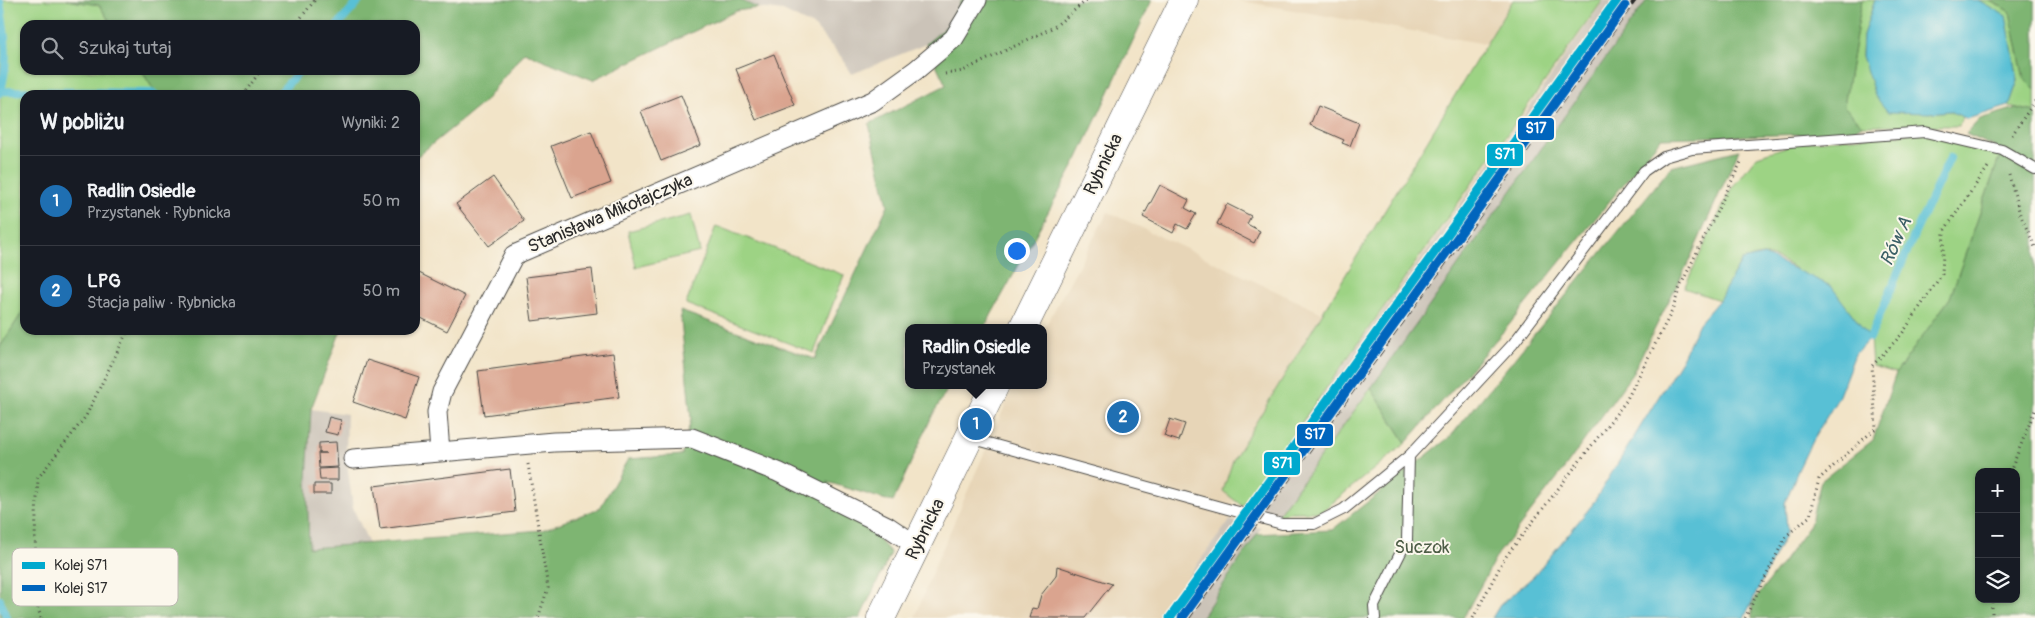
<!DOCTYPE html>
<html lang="pl">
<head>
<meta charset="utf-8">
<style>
  :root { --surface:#171b24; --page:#242831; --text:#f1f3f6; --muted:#9ea1a6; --line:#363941; --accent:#1f6fb2 }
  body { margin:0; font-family:Pangolin,sans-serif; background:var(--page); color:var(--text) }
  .controls { position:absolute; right:15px; bottom:15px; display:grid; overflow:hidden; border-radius:10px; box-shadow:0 1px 4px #0004 }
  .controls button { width:45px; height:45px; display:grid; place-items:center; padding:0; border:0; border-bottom:1px solid var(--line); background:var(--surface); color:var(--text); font:25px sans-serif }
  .you { position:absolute; left:1016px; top:250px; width:18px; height:18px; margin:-12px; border:4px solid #fff; border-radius:50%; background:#1a73e8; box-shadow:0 0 0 8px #1a73e833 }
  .badge { display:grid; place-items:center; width:32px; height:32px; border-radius:50%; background:var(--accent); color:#fff; font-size:16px; font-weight:700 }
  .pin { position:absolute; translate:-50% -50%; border:2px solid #fff; box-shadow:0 1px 5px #0006 }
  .popup { position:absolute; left:905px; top:324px; width:142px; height:65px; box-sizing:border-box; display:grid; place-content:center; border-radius:10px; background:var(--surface); filter:drop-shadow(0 1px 4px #0005); font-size:16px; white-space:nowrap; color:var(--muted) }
  .popup b { font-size:19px; color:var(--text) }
  .popup::after { content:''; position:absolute; left:50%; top:100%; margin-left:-10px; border:10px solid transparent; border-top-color:var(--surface) }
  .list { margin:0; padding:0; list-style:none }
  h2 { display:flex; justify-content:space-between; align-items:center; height:65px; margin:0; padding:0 20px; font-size:21px }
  h2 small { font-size:16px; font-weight:400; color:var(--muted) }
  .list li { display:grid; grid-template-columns:32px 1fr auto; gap:15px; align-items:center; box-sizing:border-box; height:90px; padding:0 20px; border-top:1px solid var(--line) }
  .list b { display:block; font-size:19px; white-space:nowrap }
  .list p { margin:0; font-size:16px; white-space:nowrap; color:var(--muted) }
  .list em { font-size:16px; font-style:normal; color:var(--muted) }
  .icon { flex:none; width:28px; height:28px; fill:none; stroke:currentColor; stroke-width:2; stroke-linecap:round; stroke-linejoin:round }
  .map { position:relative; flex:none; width:2035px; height:618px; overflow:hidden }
  .search { position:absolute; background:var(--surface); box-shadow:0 1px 4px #0004; left:20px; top:20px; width:400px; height:55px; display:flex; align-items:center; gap:12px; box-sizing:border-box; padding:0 18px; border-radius:15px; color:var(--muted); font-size:19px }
  .panel { position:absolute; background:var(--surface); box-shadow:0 1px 4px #0004; left:20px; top:90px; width:400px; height:245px; border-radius:15px }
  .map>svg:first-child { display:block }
  .built { fill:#e7d5b7 }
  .industrial { fill:#cbc3b8 }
  .green { fill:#9dd384; stroke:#647f58 }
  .forest { fill:#7eb572; stroke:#54704e; fill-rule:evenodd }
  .water { fill:#58c0d5; stroke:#427680 }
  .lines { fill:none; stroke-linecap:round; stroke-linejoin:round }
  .stream { stroke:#58c0d5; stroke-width:8 }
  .building { fill:#daa48f }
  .lane-casing { stroke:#494743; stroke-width:12 }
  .street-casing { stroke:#494743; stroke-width:21 }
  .primary-casing { stroke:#494743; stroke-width:29 }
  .path { stroke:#494743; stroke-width:3; stroke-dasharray:1 4; stroke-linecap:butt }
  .lane { stroke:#fff; stroke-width:10 }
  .street { stroke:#fff; stroke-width:19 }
  .primary { stroke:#fff; stroke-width:28 }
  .rail { stroke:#2b2b2b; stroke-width:4; stroke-dasharray:8 4; stroke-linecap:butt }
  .rail-1-casing { stroke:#fbf7ec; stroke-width:12 }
  .rail-2-casing { stroke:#fbf7ec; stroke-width:12 }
  .rail-1 { stroke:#00a9ce; stroke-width:9 }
  .rail-2 { stroke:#0065bd; stroke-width:9 }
  .labels { text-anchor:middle; stroke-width:4; stroke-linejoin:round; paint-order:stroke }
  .street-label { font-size:18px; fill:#2b2b2b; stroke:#fbf7ec }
  .park-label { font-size:18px; fill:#4d5d46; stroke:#fbf7ec }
  .water-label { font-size:19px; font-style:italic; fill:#3b5f66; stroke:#fbf7ec }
  .key { fill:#fbf7ec; stroke:#bdbab2; stroke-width:1 }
  .key-label { font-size:14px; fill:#2b2b2b }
  .line-badge { stroke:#fbf7ec; stroke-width:2 }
  .badge-label { font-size:14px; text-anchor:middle; font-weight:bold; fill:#fff }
</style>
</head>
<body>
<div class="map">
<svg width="2035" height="618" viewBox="0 0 2035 618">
  <rect width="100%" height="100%" fill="#fbf7ec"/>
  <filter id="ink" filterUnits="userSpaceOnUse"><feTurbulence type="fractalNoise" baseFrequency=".02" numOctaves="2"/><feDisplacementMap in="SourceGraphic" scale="10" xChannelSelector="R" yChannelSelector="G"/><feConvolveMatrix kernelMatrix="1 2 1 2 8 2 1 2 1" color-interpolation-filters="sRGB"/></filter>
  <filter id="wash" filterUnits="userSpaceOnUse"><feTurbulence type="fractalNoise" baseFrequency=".0096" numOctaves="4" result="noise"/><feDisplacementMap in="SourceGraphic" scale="20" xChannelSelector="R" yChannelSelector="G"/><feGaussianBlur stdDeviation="1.12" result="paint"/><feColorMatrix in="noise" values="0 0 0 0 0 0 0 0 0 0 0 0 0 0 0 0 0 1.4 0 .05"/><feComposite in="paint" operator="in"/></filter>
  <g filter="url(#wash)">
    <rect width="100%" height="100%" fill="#f2e4c8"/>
    <path class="built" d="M1236 0H1513L1486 44Z
      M1108 212 1322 313 1233 460 1223 491 1234 499 1230 520 1157 618H915L931 575 1014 385H1044V329Z"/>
    <path class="industrial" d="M739 0H962L946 27 926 44 852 74 842 58 815 27 783 11 758 8Z
      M1604 0H1647L1352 416 1276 517 1242 506 1512 132Z
      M311 409 347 414 346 456 353 508 369 544 309 548 307 480Z
      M1230 520 1261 528 1201 618H1157Z"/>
    <path class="green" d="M0 0H66L99 5 112 25H25V70H141L157 95H25V308L0 347Z
      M1513 0H1603L1242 506 1223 491 1233 460Z
      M1862 0H1875L1863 35 1862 56 1868 72 1929 113 1950 111 1963 117 1959 126 1862 125 1844 106Z
      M1978 0H1990L2010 12 2024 79 2035 90V112L2009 106 2018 80 2006 17Z
      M1925 132 2002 150 1950 298 1896 373 1872 366 1870 338C1844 313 1800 261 1765 255 1759 254 1749 259 1742 260L1719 300 1684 288 1731 189 1757 156 1801 142Z
      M691 215 700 252 636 267 628 231Z
      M716 226 844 275 814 353 686 304Z
      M1371 388 1406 443 1321 512H1289L1276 517Z"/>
    <path class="forest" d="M66 0H739L758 8 736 11 593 80 524 52 483 103 415 158V95H157L141 70H415V25H112L99 5Z
      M962 0H1152L1078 158 984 328H908V385H950L932 416 893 502 827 482 891 553 860 618H0V347L25 308V330H341L311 409 307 480 309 548 542 530 600 508 628 459 682 455 691 419 680 311 815 359 888 205 869 124 946 85 926 44 946 27Z
      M1647 0H1862L1844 106 1862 125 1850 133 1661 138 1508 326 1406 443 1371 388Z
      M1990 0H2035V90L2024 79 2010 12Z
      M2016 108 2035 112V618H1752V604L1810 525 1821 481 1873 440 1896 373 1950 298 2002 150 1966 134 1980 119ZM1979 472H2016V599H1979Z
      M1739 150 1689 261 1632 374 1561 473 1498 554 1463 618H1201L1257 534 1332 530 1451 436 1671 167Z"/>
    <path class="water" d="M1875 0H1978L2006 16 2018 80 2009 106 1967 119 1950 111 1929 113 1888 112 1875 96 1862 56 1863 35Z
      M1764 255 1831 286 1870 338 1855 354 1838 398 1812 441 1798 470 1785 503 1787 531 1744 618H1492L1500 605 1534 576 1592 505 1682 359 1699 323 1719 300 1742 260Z"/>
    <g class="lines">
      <path class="stream" d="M0 2C5 33 10 63 0 93
        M338 25 360 0
        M1 91 151 93 156 95
        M278 95 300 70
        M1870 338 1915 233 1950 158
        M0 600 7 618"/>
    </g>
    <g id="blocks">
      <path class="building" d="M774 54 795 105 756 120 736 69Z
        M681 95 701 145 661 161 641 111Z
        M1318 106 1359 123 1350 146 1342 143 1344 140 1310 125Z
        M591 131 611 183 572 198 551 146Z
        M493 177 524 221 489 246 456 204Z
        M1160 185 1189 200 1185 208 1196 214 1187 229 1177 224 1173 233 1143 217Z
        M1227 204 1251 216 1247 224 1260 231 1254 243 1217 224Z
        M592 269 597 313 532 321 526 277Z
        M415 271 465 296 447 331 415 315Z
        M613 353 619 397 484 415 478 371Z
        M367 360 419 377 405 420 353 402Z
        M1114 408 1138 412 1135 429 1111 426Z
        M329 417 341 420 338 435 325 432Z
        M1170 419 1185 424 1179 441 1164 436Z
        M336 442 338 467 319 468 318 453H326H319V443Z
        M338 468V480H320L319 469Z
        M510 469 515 512 380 529 374 486Z
        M314 484H331V494H314Z
        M1057 566 1112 584 1085 618H1029L1032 608 1037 609 1041 595 1056 576Z"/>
    </g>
  </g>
  <g filter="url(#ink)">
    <use href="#blocks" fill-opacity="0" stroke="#494743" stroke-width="1"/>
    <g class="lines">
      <g class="lane-casing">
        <path id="lane" d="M970 438 1282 524H1314L1344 509 1409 456 1513 344 1644 171 1664 157 1692 149 1925 132 2002 150 2035 169
          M1375 618 1374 606 1407 540 1409 456"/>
      </g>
      <g class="street-casing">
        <path id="street" d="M353 459 440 452
          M917 546 887 526 778 472 692 438 554 442 440 452 437 412 442 392 514 255 873 101 916 70 954 38 977 0"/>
      </g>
      <g class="primary-casing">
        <path id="primary" d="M1023 328 1184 0
          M881 618 995 385"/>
      </g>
      <path class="path" d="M295 25 315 0
        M945 74 963 71 1054 27 1087 0
        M243 95 261 70
        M2012 135 2035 101
        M2009 175 2020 214 2035 247
        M528 464 548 588 538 618
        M2010 472 2035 410
        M41 618 38 608 35 536 38 478 86 416 128 330
        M1473 618 1504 559 1626 401 1672 311 1680 287 1741 162
        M1745 618 1786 536 1810 516 1819 479 1876 428 1872 366 1902 334 1942 274 1944 231 1990 164
        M1992 618V599"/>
      <use href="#lane" class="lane"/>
      <use href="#street" class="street"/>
      <use href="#primary" class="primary"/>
      <path class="rail" d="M1188 618 1635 0"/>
      <g class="rail-1-casing">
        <path id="rail-1" d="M1170 618 1617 0"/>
      </g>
      <g class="rail-2-casing">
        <path id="rail-2" d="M1182 618 1625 6"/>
      </g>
      <use href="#rail-1" class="rail-1"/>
      <use href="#rail-2" class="rail-2"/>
    </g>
  </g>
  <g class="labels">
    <g class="street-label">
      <text transform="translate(1103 164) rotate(-64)" y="6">Rybnicka</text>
      <text transform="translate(610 213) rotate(-23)" y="6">Stanisława Mikołajczyka</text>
      <text transform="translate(925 529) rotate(-64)" y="6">Rybnicka</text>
    </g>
    <g class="park-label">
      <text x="1422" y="553">Suczok</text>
    </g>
    <g class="water-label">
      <text transform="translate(1895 241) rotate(-66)" y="7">Rów A</text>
    </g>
  </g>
  <rect x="12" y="548" width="166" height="58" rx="8" class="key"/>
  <rect x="22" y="562" width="23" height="7" fill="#00a9ce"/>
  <rect x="22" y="585" width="23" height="6" fill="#0065bd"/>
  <g class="key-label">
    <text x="54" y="570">Kolej S71</text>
    <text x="54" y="593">Kolej S17</text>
  </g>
  <g class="line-badge">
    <rect x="1517" y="117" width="38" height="24" rx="5" fill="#0065bd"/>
    <rect x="1486" y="143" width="38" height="24" rx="5" fill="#00a9ce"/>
    <rect x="1296" y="423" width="38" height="24" rx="5" fill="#0065bd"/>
    <rect x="1263" y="451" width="38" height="25" rx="5" fill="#00a9ce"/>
  </g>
  <g class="badge-label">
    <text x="1536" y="133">S17</text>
    <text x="1505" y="159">S71</text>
    <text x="1315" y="439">S17</text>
    <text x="1282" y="468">S71</text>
  </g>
</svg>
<div class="controls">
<button>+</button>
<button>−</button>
<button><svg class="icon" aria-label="layers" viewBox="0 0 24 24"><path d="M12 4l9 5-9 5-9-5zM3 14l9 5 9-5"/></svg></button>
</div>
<div class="you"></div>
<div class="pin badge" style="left:976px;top:424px">1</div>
<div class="popup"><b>Radlin Osiedle</b>Przystanek</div>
<div class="pin badge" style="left:1123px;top:417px">2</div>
<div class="search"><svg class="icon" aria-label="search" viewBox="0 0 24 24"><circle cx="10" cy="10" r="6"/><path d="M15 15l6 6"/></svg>Szukaj tutaj</div>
<section class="panel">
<h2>W pobliżu<small>Wyniki: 2</small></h2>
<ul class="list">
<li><span class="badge">1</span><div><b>Radlin Osiedle</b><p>Przystanek · Rybnicka</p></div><em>50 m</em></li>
<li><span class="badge">2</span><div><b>LPG</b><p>Stacja paliw · Rybnicka</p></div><em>50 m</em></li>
</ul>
</section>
</div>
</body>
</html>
